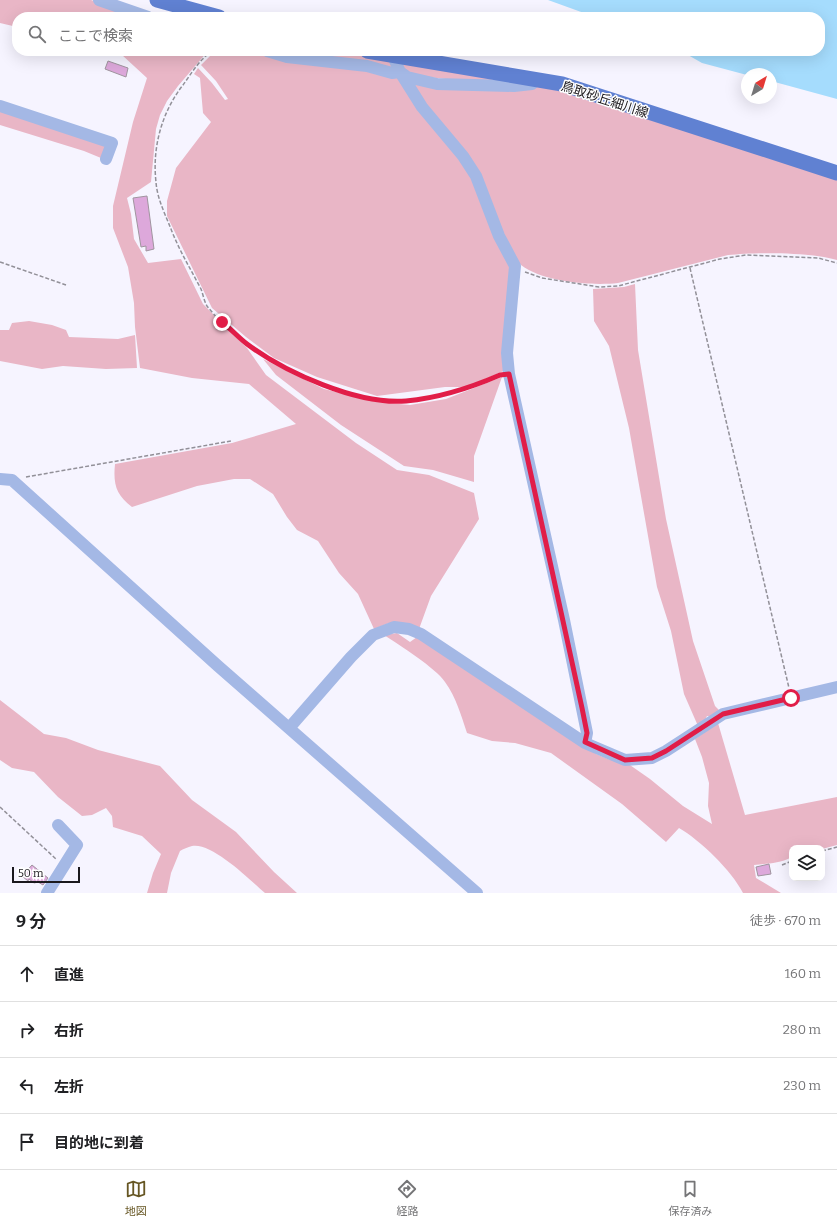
<!DOCTYPE html>
<html lang="ja">
<head>
<meta charset="utf-8">
<style>
  :root { --surface:#fff; --page:#f6f6f6; --text:#202124; --muted:#757577; --line:#e0e0e0; --accent:#665623 }
  body { margin:0; font-family:Bitter,"Noto Sans JP",serif; background:var(--page); color:var(--text) }
  .controls { position:absolute; right:12px; bottom:12px; display:grid; overflow:hidden; border-radius:8px; box-shadow:0 4px 16px #0002 }
  .controls button { width:36px; height:36px; display:grid; place-items:center; padding:0; border:0; border-bottom:1px solid var(--line); background:var(--surface); color:var(--text); font:20px sans-serif }
  .compass { position:absolute; left:741px; top:68px; width:36px; height:36px; border-radius:50%; background:var(--surface); box-shadow:0 4px 16px #0002; rotate:38deg }
  .scale { position:absolute; left:12px; bottom:10px; width:68px; box-sizing:border-box; padding-left:4px; border:2px solid #1a181d; border-top:0; font-size:11px; line-height:14px; white-space:nowrap; color:#1a181d; -webkit-text-stroke:3px #fff; paint-order:stroke }
  .stop { position:absolute; width:12px; height:12px; margin:-9px; border:3px solid #e11d48; border-radius:50%; background:#fff }
  .stop.end { background:#e11d48; border-color:#fff; box-shadow:0 1px 4px #0008 }
  .list { margin:0; padding:0; list-style:none }
  h2 { display:flex; justify-content:space-between; align-items:center; height:52px; margin:0; padding:0 16px; font-size:17px }
  h2 small { font-size:13px; font-weight:400; color:var(--muted) }
  .list li { display:grid; grid-template-columns:26px 1fr auto; gap:12px; align-items:center; box-sizing:border-box; height:56px; padding:0 16px; border-top:1px solid var(--line) }
  .list b { display:block; font-size:15px; white-space:nowrap }
  .list em { font-size:13px; font-style:normal; color:var(--muted) }
  .icon { flex:none; width:22px; height:22px; fill:none; stroke:currentColor; stroke-width:2; stroke-linecap:round; stroke-linejoin:round }
  .map { position:relative; flex:none; width:837px; height:893px; overflow:hidden }
  .search { position:absolute; background:var(--surface); box-shadow:0 4px 16px #0002; left:12px; right:12px; top:12px; height:44px; display:flex; align-items:center; gap:10px; box-sizing:border-box; padding:0 14px; border-radius:16px; color:var(--muted); font-size:15px }
  .sheet { height:276px; background:var(--surface) }
  nav { display:flex; justify-content:space-around; align-items:center; box-sizing:border-box; height:56px; border-top:1px solid var(--line); background:var(--surface); font-size:11px; color:var(--muted) }
  nav a { display:grid; justify-items:center; gap:2px }
  nav .on { color:var(--accent) }
  .map>svg:first-child { display:block }
  .green { fill:#e9b6c6 }
  .water { fill:#a5dcfd }
  .building { fill:#dda8db; stroke:#a0959f }
  .lines { fill:none; stroke-linecap:round; stroke-linejoin:round }
  .path { stroke:#929098; stroke-width:1.5; stroke-dasharray:4 2; stroke-linecap:butt }
  .minor { stroke:#a4b8e5; stroke-width:12 }
  .major { stroke:#6081d2; stroke-width:15 }
  .route { stroke:#e11d48; stroke-width:5 }
  .labels { text-anchor:middle; stroke-width:3; stroke-linejoin:round; paint-order:stroke }
  .street-label { font-size:13px; fill:#1a181d; stroke:#fff }
</style>
</head>
<body>
<div class="map">
<svg width="837" height="893" viewBox="0 0 837 893">
  <rect width="100%" height="100%" fill="#f6f4ff"/>
  <path class="green" d="M0 0H91L142 17H17V27L0 23Z
    M107 51H208L178 86 167 101 160 115 156 129 151 182 127 198 131 214 134 239 148 263 181 259 203 304 247 348 266 375 356 443 397 470 429 475 474 493 479 519 431 596 419 629 389 623 374 629 358 594 339 573 318 541 297 530 287 517 273 494 250 479H234L197 486 132 507C116 495 113 484 115 464L232 443 296 424 249 384 192 378 140 368 135 327 134 303 128 267 113 228V206L133 122 147 78 122 55Z
    M219 51H263L396 75 470 170 510 267 506 370 466 387H445L377 396 317 377 274 358 246 337 212 308 167 216V201L176 168 211 122 203 113 200 78 194 74 198 68 212 83 225 100 228 99 216 81 201 65 210 56Z
    M273 51C295 51 373 48 389 62 392 64 394 68 396 71Z
    M402 64 474 73 507 85 406 75Z
    M408 79 536 85 549 88 837 178V260C811 252 756 252 728 255L618 283C591 286 543 282 521 265 515 261 503 231 498 223 474 174 438 125 408 79Z
    M0 109 106 145 101 158 84 151 0 125Z
    M635 284 638 350 666 519 693 641 715 706 721 712 712 716H707L704 722 698 726 684 694 671 631 657 587 629 428 609 346 594 321 593 289 624 287Z
    M29 321 52 325 66 330 69 337 118 339 135 335 137 368 106 369 63 366 42 369 0 361V330H9L12 323Z
    M263 359 324 389 377 402 410 405 446 399 502 377 474 456V482L433 470 404 466 341 425 276 375Z
    M397 633 410 642 417 637 596 754 608 759 627 763 650 779 683 806 712 824 708 806 709 783 702 757 695 739 718 723 745 815 837 797V845L822 849 792 848V857C778 864 770 863 754 865L756 878 781 893H743C732 871 700 840 679 828L666 842 622 804 551 753 515 743 492 741 467 733C461 715 456 697 445 682 436 668 399 645 384 635Z
    M0 700 44 734 66 738 98 750 160 766 192 800 236 832 274 872 297 893H265C250 880 212 842 192 846 188 847 183 849 180 851L171 873 167 893H147L153 873 161 854 142 836 113 827 112 816 106 808 92 815 82 816 58 797 34 772 12 768 0 760Z"/>
  <path class="water" d="M548 0H837V99L771 81V74L747 75 702 63 681 51H820V17H595Z"/>
  <path class="building" d="M108 61 128 68 126 77 105 69Z
    M147 196 154 249 146 251V246L141 247 133 198Z
    M769 864 771 874 758 876 756 867Z
    M32 865 48 878 43 885 38 882 34 883 29 879 28 881 22 876Z"/>
  <g class="lines">
    <path class="path" d="M213 51C201 57 191 74 183 85 162 112 152 147 156 182 157 198 165 214 171 229 179 250 190 268 201 289 203 294 204 301 207 306 246 356 342 404 405 401 438 399 470 389 499 376
      M0 262 66 285
      M690 268 789 688
      M525 272 542 278 599 287 618 286 720 259 746 255 818 258 837 263
      M26 477 231 441
      M0 807 56 859
      M822 851 837 847
      M782 865 792 861"/>
    <path class="minor" d="M99 0 148 17
      M267 51 287 57 367 66 392 73 400 72 407 77 437 84 514 86 532 84
      M0 106 112 143 106 159
      M0 479 12 480 218 666 477 893
      M290 727 351 657 373 635 394 627 409 629 421 634 585 743 587 733 564 620 509 374 507 353 515 266 499 236 476 176 463 156 422 107 400 72 393 56
      M585 743 625 760 652 758 666 751 723 714 837 687
      M47 893 77 845 58 825"/>
    <path class="major" d="M157 0 219 17
      M367 51 562 84 837 173"/>
  </g>
  <g class="lines">
    <path class="route" d="M222 322C231 329 239 338 247 344 286 373 358 405 406 401 439 398 470 388 500 375L509 374 582 708 587 733 585 742 625 760 652 758 666 751 723 714 791 698"/>
  </g>
  <g class="labels">
    <g class="street-label">
      <text transform="translate(605 99) rotate(18)" y="5">鳥取砂丘細川線</text>
    </g>
  </g>
</svg>
<div class="controls">
<button><svg class="icon" aria-label="layers" viewBox="0 0 24 24"><path d="M12 4l9 5-9 5-9-5zM3 14l9 5 9-5"/></svg></button>
</div>
<svg class="compass" viewBox="-18 -18 36 36"><path d="M0-13l5 13h-10z" fill="#e53935"/><path d="M0 13l5-13h-10z" fill="#757577"/></svg>
<div class="scale">50 m</div>
<div class="stop" style="left:791px;top:698px"></div>
<div class="stop end" style="left:222px;top:322px"></div>
<div class="search"><svg class="icon" aria-label="search" viewBox="0 0 24 24"><circle cx="10" cy="10" r="6"/><path d="M15 15l6 6"/></svg>ここで検索</div>
</div>
<section class="sheet">
<h2>9 分<small>徒歩 · 670 m</small></h2>
<ul class="list">
<li><svg class="icon" aria-label="ahead" viewBox="0 0 24 24"><path d="M12 20V5M6 11l6-6 6 6"/></svg><div><b>直進</b></div><em>160 m</em></li>
<li><svg class="icon" aria-label="right" viewBox="0 0 24 24"><path d="M7 20v-9h11M14 6l5 5-5 5"/></svg><div><b>右折</b></div><em>280 m</em></li>
<li><svg class="icon" aria-label="left" viewBox="0 0 24 24"><path d="M17 20v-9H6M10 6l-5 5 5 5"/></svg><div><b>左折</b></div><em>230 m</em></li>
<li><svg class="icon" aria-label="arrive" viewBox="0 0 24 24"><path d="M6 21V4h12l-3 4 3 4H6"/></svg><div><b>目的地に到着</b></div></li>
</ul>
</section>
<nav>
<a class="on"><svg class="icon" aria-label="map" viewBox="0 0 24 24"><path d="M3 6l6-2 6 2 6-2v14l-6 2-6-2-6 2zM9 4v14M15 6v14"/></svg>地図</a>
<a><svg class="icon" aria-label="directions" viewBox="0 0 24 24"><path d="M12 3l9 9-9 9-9-9zM9 14v-3h6M13 9l2 2-2 2"/></svg>経路</a>
<a><svg class="icon" aria-label="saved" viewBox="0 0 24 24"><path d="M7 4h10v16l-5-4-5 4z"/></svg>保存済み</a>
</nav>
</body>
</html>
